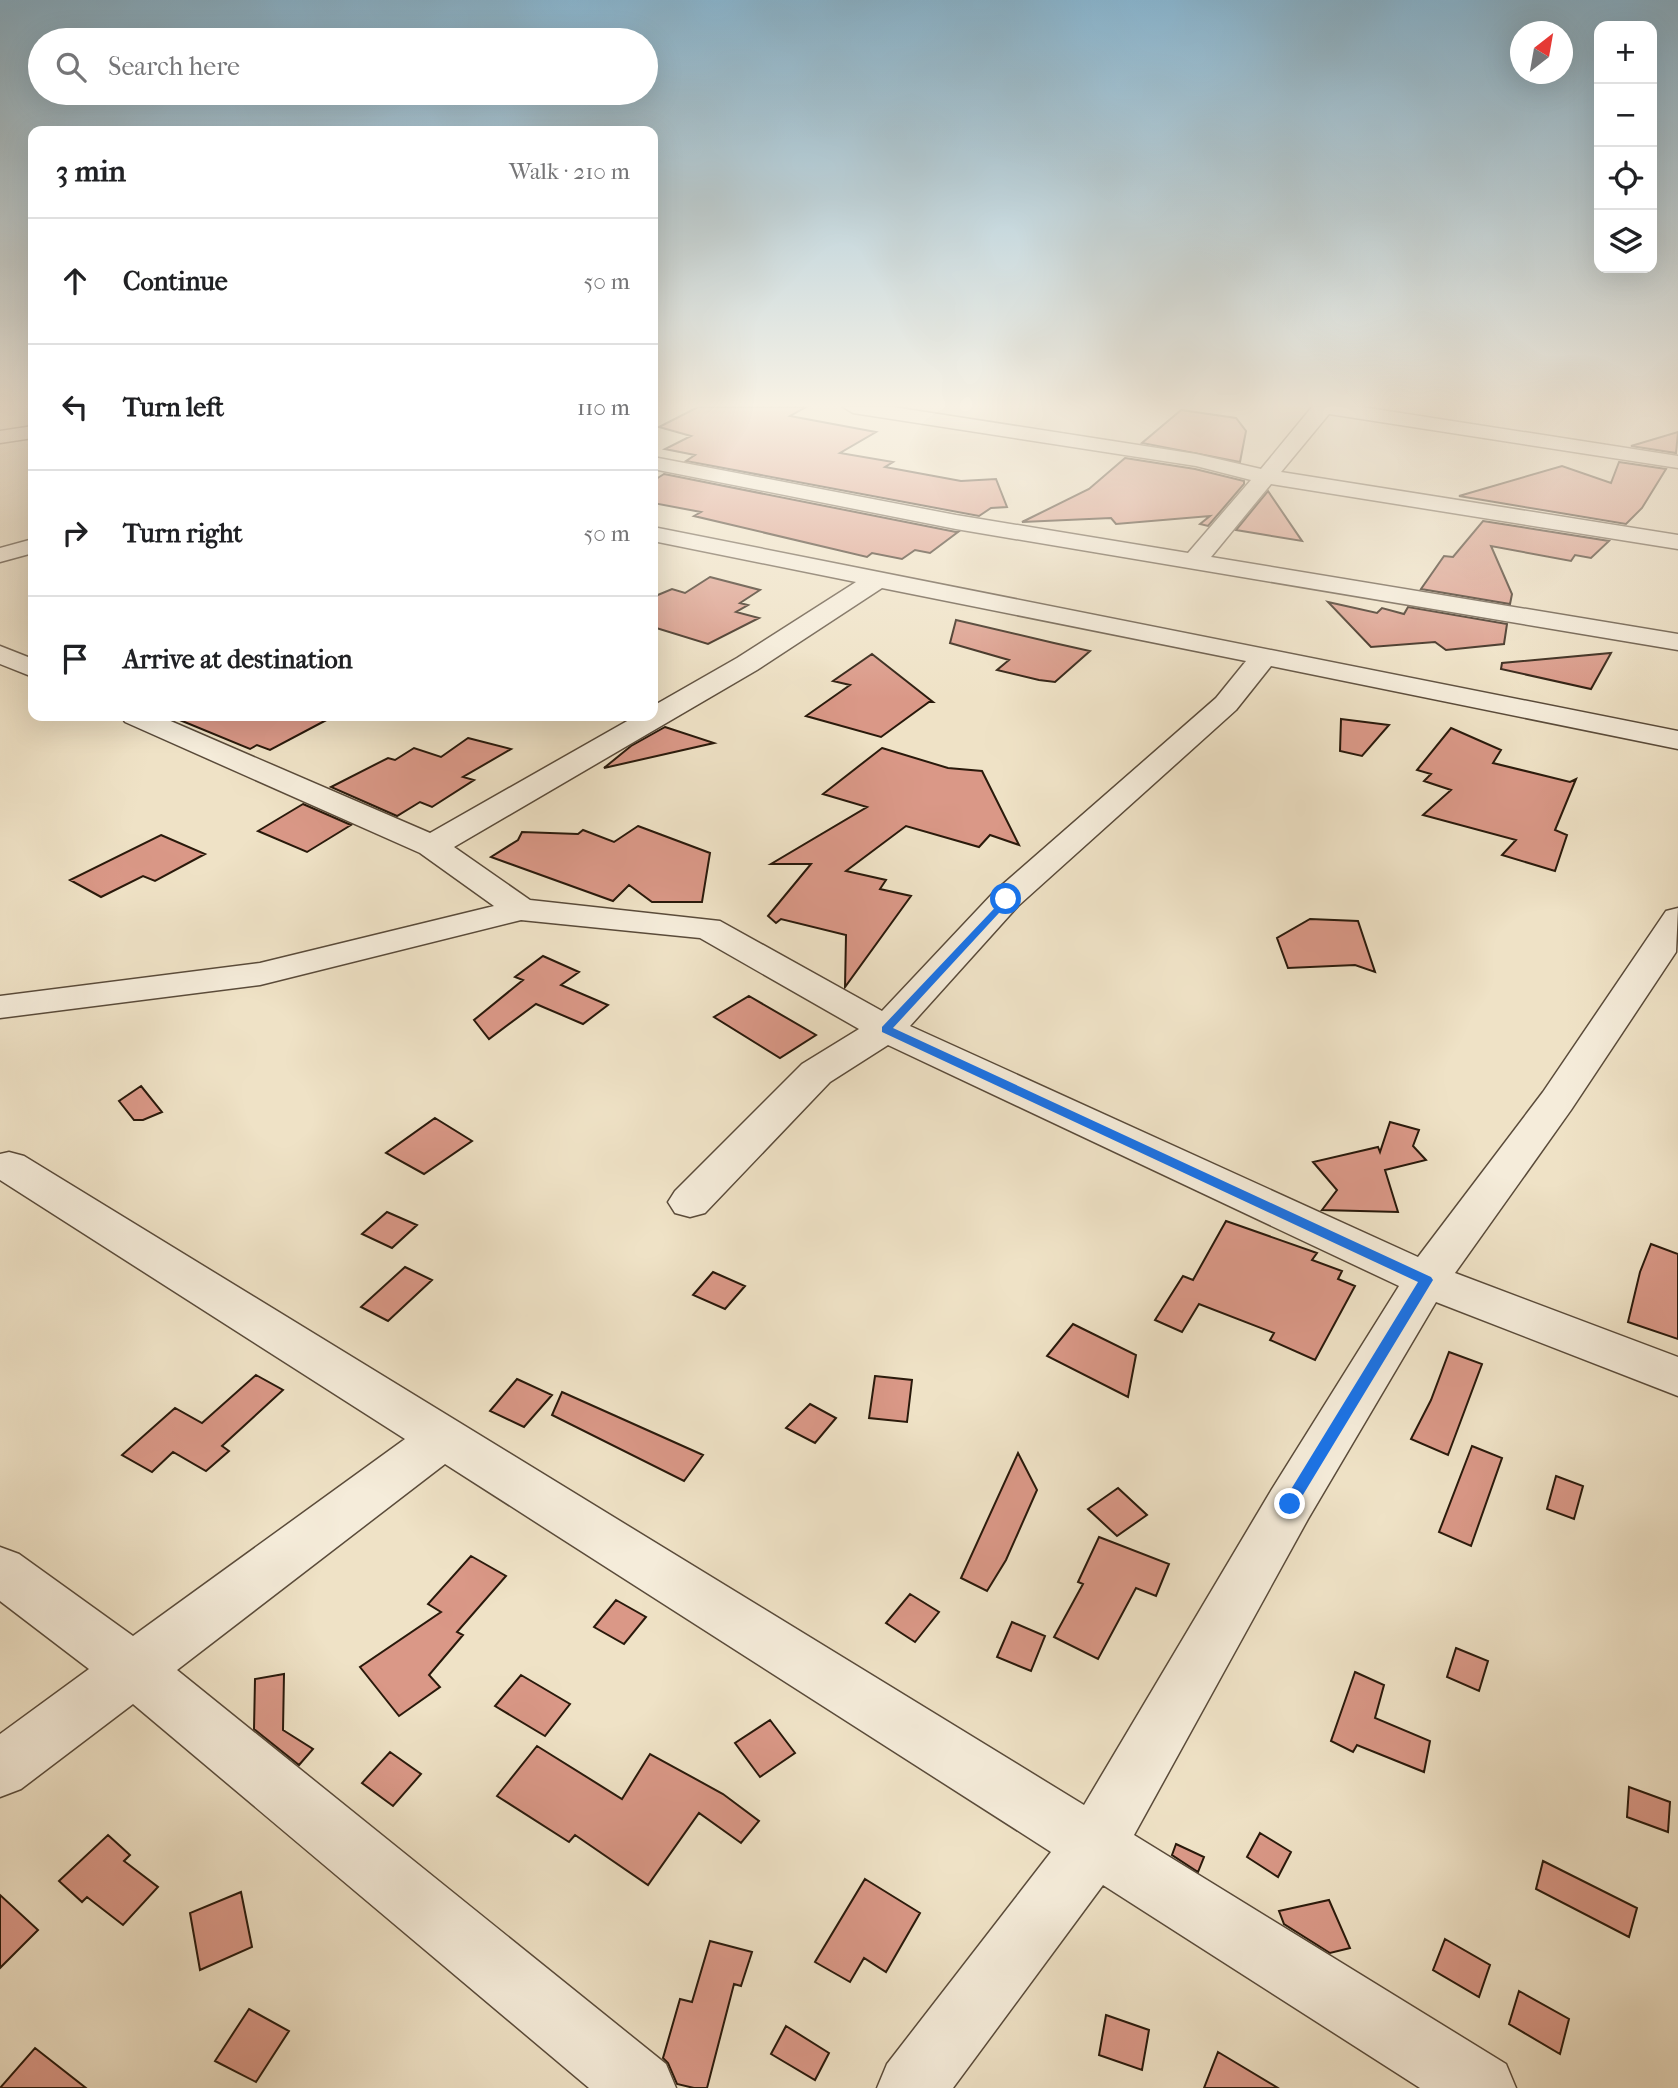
<!DOCTYPE html>
<html lang="en">
<head>
<meta charset="utf-8">
<style>
  :root { --surface:#fff; --page:#f6f6f6; --text:#202124; --muted:#757577; --line:#e0e0e0 }
  body { margin:0; font-family:"IM FELL French Canon",serif; background:var(--page); color:var(--text) }
  .controls { position:absolute; right:21px; top:21px; display:grid; overflow:hidden; border-radius:14px; box-shadow:0 7px 28px #0002 }
  .controls button { width:63px; height:63px; display:grid; place-items:center; padding:0; border:0; border-bottom:2px solid var(--line); background:var(--surface); color:var(--text); font:35px sans-serif }
  .compass { position:absolute; left:1510px; top:21px; width:63px; height:63px; border-radius:50%; background:var(--surface); box-shadow:0 7px 28px #0002; rotate:31deg }
  .stop { position:absolute; width:21px; height:21px; margin:-16px; border:5px solid #1a73e8; border-radius:50%; background:#fff }
  .stop.end { background:#1a73e8; border-color:#fff; box-shadow:0 2px 7px #0008 }
  .list { margin:0; padding:0; list-style:none }
  h2 { display:flex; justify-content:space-between; align-items:center; height:91px; margin:0; padding:0 28px; font-size:30px }
  h2 small { font-size:23px; font-weight:400; color:var(--muted) }
  .list li { display:grid; grid-template-columns:46px 1fr auto; gap:21px; align-items:center; box-sizing:border-box; height:126px; padding:0 28px; border-top:2px solid var(--line) }
  .list b { display:block; font-size:26px; white-space:nowrap }
  .list em { font-size:23px; font-style:normal; color:var(--muted) }
  .icon { flex:none; width:38px; height:38px; fill:none; stroke:currentColor; stroke-width:2; stroke-linecap:round; stroke-linejoin:round }
  .map { position:relative; flex:none; width:1678px; height:2088px; overflow:hidden }
  .search { position:absolute; background:var(--surface); box-shadow:0 7px 28px #0002; left:28px; top:28px; width:630px; height:77px; display:flex; align-items:center; gap:18px; box-sizing:border-box; padding:0 24px; border-radius:38px; color:var(--muted); font-size:26px }
  .panel { position:absolute; background:var(--surface); box-shadow:0 7px 28px #0002; left:28px; top:126px; width:630px; height:595px; border-radius:14px }
  .map>svg:first-child { display:block }
  .building { fill:#da9887; stroke:#29190b; stroke-width:2 }
  .lines { fill:none; stroke-linecap:round; stroke-linejoin:round }
  .street-casing { stroke:#5a4b3a; stroke-width:3 }
  .secondary-casing { stroke:#29190b; stroke-width:3 }
  .street { fill:#f5ecda; fill-rule:evenodd }
  .secondary { fill:#f5ecda; fill-rule:evenodd }
  .route { fill:#1a73e8 }
</style>
</head>
<body>
<div class="map">
<svg width="1678" height="2088" viewBox="0 0 1678 2088">
  <rect width="100%" height="100%" fill="#efe2c6"/>
  <filter id="stains"><feTurbulence type="fractalNoise" baseFrequency=".00286" numOctaves="4"/><feColorMatrix values="0 0 0 0 .2 0 0 0 0 .09 0 0 0 0 .02 0 0 0 .5 -.17"/></filter>
  <radialGradient id="worn" r=".72"><stop offset=".6" stop-color="#630" stop-opacity="0"/><stop offset="1" stop-color="#630" stop-opacity=".3"/></radialGradient>
  <path class="building" d="M698 407H806L790 416 876 432 840 453 893 462 885 467 961 481 996 479 1007 507 991 508 979 516 686 461 695 455 665 449 691 436 659 427Z
    M1181 410 1236 418 1246 431 1240 462 1142 443Z
    M1678 432 1676 453 1631 446Z
    M1125 458 1195 469 1244 481V484L1208 526 1200 524 1210 516 1116 524 1111 518 1022 522 1089 489Z
    M1619 462 1666 469 1642 508 1626 524 1459 496 1562 466 1611 483Z
    M664 474 956 532H958L930 553 915 550 902 559 872 553 867 557 694 516 701 512 653 503V481Z
    M1268 491 1302 541 1236 530Z
    M1483 521 1609 541 1591 558 1575 555 1571 561 1491 546 1512 594 1510 604 1421 589 1444 556 1453 557Z
    M710 577 760 590 740 603 748 605 736 612 759 618 708 644 653 627V597L672 589 685 593Z
    M1328 602 1377 613 1382 608 1404 614 1408 607 1507 624 1504 644 1446 650 1435 642 1371 647Z
    M956 620 1054 643 1090 651 1055 682 1039 680 997 670 1009 660 950 643Z
    M1611 653 1591 689 1501 669 1502 663Z
    M872 654 933 702H929L881 737 806 716 850 685 833 681Z
    M170 716H334L270 750 257 745 250 749Z
    M1341 719 1389 725 1362 756 1340 751Z
    M665 727 714 743 604 768 631 746Z
    M1451 728 1501 750 1493 763 1570 782 1576 779 1555 830 1567 835 1555 871 1502 855 1516 840 1423 815 1451 790 1424 781 1431 774 1417 770Z
    M468 738 511 749 463 777 474 780 432 807 420 802 397 816 331 787 388 758 395 760 414 748 441 757Z
    M882 748 948 768 982 771 1019 845 990 835 979 847 906 826 846 871 886 880 880 889 911 896 845 987 846 935 781 919 776 923 768 916 811 864H771L867 807 823 794Z
    M303 804 351 825 307 852 258 831Z
    M638 826 710 853 702 902H652L629 885 613 901 491 857 518 840 522 832 578 834 583 830 614 842Z
    M161 835 205 854 155 881 143 876 101 897 70 880Z
    M1310 919 1358 921 1375 972 1355 965 1288 968 1277 938Z
    M543 956 579 972 561 985 608 1005 583 1024 536 1004 489 1039 474 1020 523 980 515 977Z
    M749 996 816 1035 780 1058 714 1017Z
    M141 1086 162 1112 143 1120H134L119 1101Z
    M435 1118 472 1141 424 1174 386 1153Z
    M1390 1122 1419 1130 1413 1146 1426 1160 1385 1170 1398 1212 1322 1210 1337 1190 1313 1162 1378 1147 1380 1152Z
    M387 1212 417 1225 392 1248 362 1234Z
    M1226 1221 1317 1253 1312 1260 1342 1271 1338 1279 1355 1286 1315 1360 1270 1340 1274 1333 1199 1304 1182 1332 1155 1320 1183 1276 1193 1280Z
    M1651 1244 1678 1254V1339L1628 1322 1640 1272Z
    M405 1267 432 1280 388 1321 361 1307Z
    M713 1272 745 1286 725 1309 693 1295Z
    M1073 1324 1136 1355 1128 1397 1047 1356Z
    M1449 1352 1482 1364 1448 1455 1411 1439 1431 1400Z
    M256 1375 283 1390 222 1446 229 1451 206 1471 173 1452 152 1472 122 1455 175 1408 202 1423Z
    M875 1376 912 1380 907 1422 869 1418Z
    M517 1379 552 1395 524 1427 490 1411Z
    M562 1392 703 1455 684 1481 552 1415Z
    M810 1404 836 1418 815 1443 786 1428Z
    M1472 1446 1502 1458 1471 1546 1439 1532Z
    M1018 1453 1037 1490 1006 1560 987 1591 961 1578Z
    M1556 1476 1583 1486 1574 1519 1547 1509Z
    M1118 1488 1147 1515 1117 1536 1088 1509Z
    M1099 1537 1169 1564 1156 1596 1136 1588 1098 1659 1054 1637 1083 1584 1078 1582Z
    M471 1556 506 1576 457 1632 463 1635 429 1675 440 1687 399 1716 360 1667 441 1612 428 1604Z
    M910 1594 939 1612 915 1642 886 1623Z
    M616 1600 646 1617 624 1644 594 1627Z
    M1012 1622 1045 1636 1031 1671 997 1657Z
    M1456 1648 1488 1661 1479 1691 1447 1677Z
    M1355 1672 1384 1685 1375 1718 1430 1741 1424 1772 1357 1745 1353 1752 1331 1741Z
    M284 1674 283 1730 313 1749 299 1765 254 1729 255 1679Z
    M521 1675 570 1704 545 1736 495 1706Z
    M770 1720 795 1753 760 1777 735 1743Z
    M537 1746 622 1799 650 1754 723 1794 759 1821 741 1843 699 1813 648 1885 575 1835 569 1842 497 1796Z
    M390 1752 421 1774 393 1806 362 1783Z
    M1629 1787 1670 1802 1668 1832 1627 1817Z
    M1260 1833 1291 1852 1278 1877 1247 1857Z
    M108 1835 130 1855 124 1861 158 1887 123 1925 87 1897 82 1902 59 1881Z
    M1176 1844 1204 1857 1198 1872 1172 1855Z
    M1543 1861 1637 1908 1629 1937 1536 1889Z
    M865 1879 920 1913 886 1972 864 1958 850 1982 815 1962Z
    M241 1892 252 1947 200 1970 190 1913Z
    M0 1895 38 1930 0 1968Z
    M1329 1900 1350 1948 1330 1953 1284 1924 1279 1911Z
    M1445 1939 1490 1965 1479 1997 1433 1970Z
    M710 1941 752 1952 741 1986 734 1984 707 2088H694L677 2084 668 2063 663 2058 680 1999 692 2002Z
    M1519 1991 1569 2019 1560 2054 1509 2024Z
    M249 2009 289 2031 256 2082 215 2061Z
    M1106 2015 1149 2030 1142 2070 1099 2055Z
    M786 2026 829 2053 815 2080 771 2054Z
    M35 2048 86 2088H0Z
    M1218 2052 1278 2088H1204Z"/>
  <g class="lines">
    <g class="street-casing">
      <path id="street" d="M843 407H893L1196 454 1261 469 1312 407H1362L1678 456V468L1329 414 1281 472 1678 535V549L1271 484 1211 557 1678 634V650L956 529 653 469V457L956 515 1188 553 1251 480 1196 466 853 413Z
        M33 426V438L0 443V431Z
        M653 527 1678 731V749L1271 666 1236 710 1018 906 910 1026 1418 1257 1543 1092 1666 911 1678 908 1676 952 1571 1110 1455 1273 1678 1357V1396L1436 1302 1308 1519 1134 1835 1506 2064 1516 2088H1420L1103 1885 953 2088H877L887 2064 1051 1852 445 1464 177 1670 666 2064 676 2088H589L133 1704 21 1789 0 1797V1734L89 1669 0 1601V1547L19 1554 133 1636 405 1439 0 1180V1154L9 1152 24 1156 1084 1805 1272 1489 1399 1286 888 1045 830 1082 705 1213 690 1217 675 1213 668 1202 675 1191 802 1064 859 1029 700 938 521 920 260 985 0 1018V996L260 963 494 906 420 853 125 722 121 716H159L430 833 636 716H653V706L737 658 856 582 653 541ZM882 588 1246 661 1216 698 994 892 882 1011 720 921 530 900 454 847 757 670Z
        M0 646 33 659V677L0 664Z"/>
    </g>
    <g class="secondary-casing">
      <path id="secondary" d="M33 539V553L0 562V548Z"/>
    </g>
    <use href="#street" class="street"/>
    <use href="#secondary" class="secondary"/>
  </g>
  <linearGradient id="sky" x2="0" y2="1"><stop stop-color="#89b8d4"/><stop offset="0.58" stop-color="#f8f2e5"/><stop offset="1" stop-color="#f8f2e5" stop-opacity="0"/></linearGradient>
  <rect width="1678" height="699" fill="url(#sky)"/>
  <path class="route" d="M1006 896 1011 899 1010 901 893 1028 1431 1277 1433 1280 1295 1508H1284L1282 1504 1418 1282 882 1032V1027Z"/>
  <rect width="100%" height="100%" filter="url(#stains)"/>
  <rect width="100%" height="100%" fill="url(#worn)"/>
</svg>
<div class="controls">
<button>+</button>
<button>−</button>
<button><svg class="icon" aria-label="locate" viewBox="0 0 24 24"><circle cx="12" cy="12" r="6"/><path d="M12 2v4M12 18v4M2 12h4M18 12h4"/></svg></button>
<button><svg class="icon" aria-label="layers" viewBox="0 0 24 24"><path d="M12 4l9 5-9 5-9-5zM3 14l9 5 9-5"/></svg></button>
</div>
<svg class="compass" viewBox="-18 -18 36 36"><path d="M0-13l5 13h-10z" fill="#e53935"/><path d="M0 13l5-13h-10z" fill="#757577"/></svg>
<div class="stop" style="left:1006px;top:899px"></div>
<div class="stop end" style="left:1290px;top:1504px"></div>
<div class="search"><svg class="icon" aria-label="search" viewBox="0 0 24 24"><circle cx="10" cy="10" r="6"/><path d="M15 15l6 6"/></svg>Search here</div>
<section class="panel">
<h2>3 min<small>Walk · 210 m</small></h2>
<ul class="list">
<li><svg class="icon" aria-label="ahead" viewBox="0 0 24 24"><path d="M12 20V5M6 11l6-6 6 6"/></svg><div><b>Continue</b></div><em>50 m</em></li>
<li><svg class="icon" aria-label="left" viewBox="0 0 24 24"><path d="M17 20v-9H6M10 6l-5 5 5 5"/></svg><div><b>Turn left</b></div><em>110 m</em></li>
<li><svg class="icon" aria-label="right" viewBox="0 0 24 24"><path d="M7 20v-9h11M14 6l5 5-5 5"/></svg><div><b>Turn right</b></div><em>50 m</em></li>
<li><svg class="icon" aria-label="arrive" viewBox="0 0 24 24"><path d="M6 21V4h12l-3 4 3 4H6"/></svg><div><b>Arrive at destination</b></div></li>
</ul>
</section>
</div>
</body>
</html>
